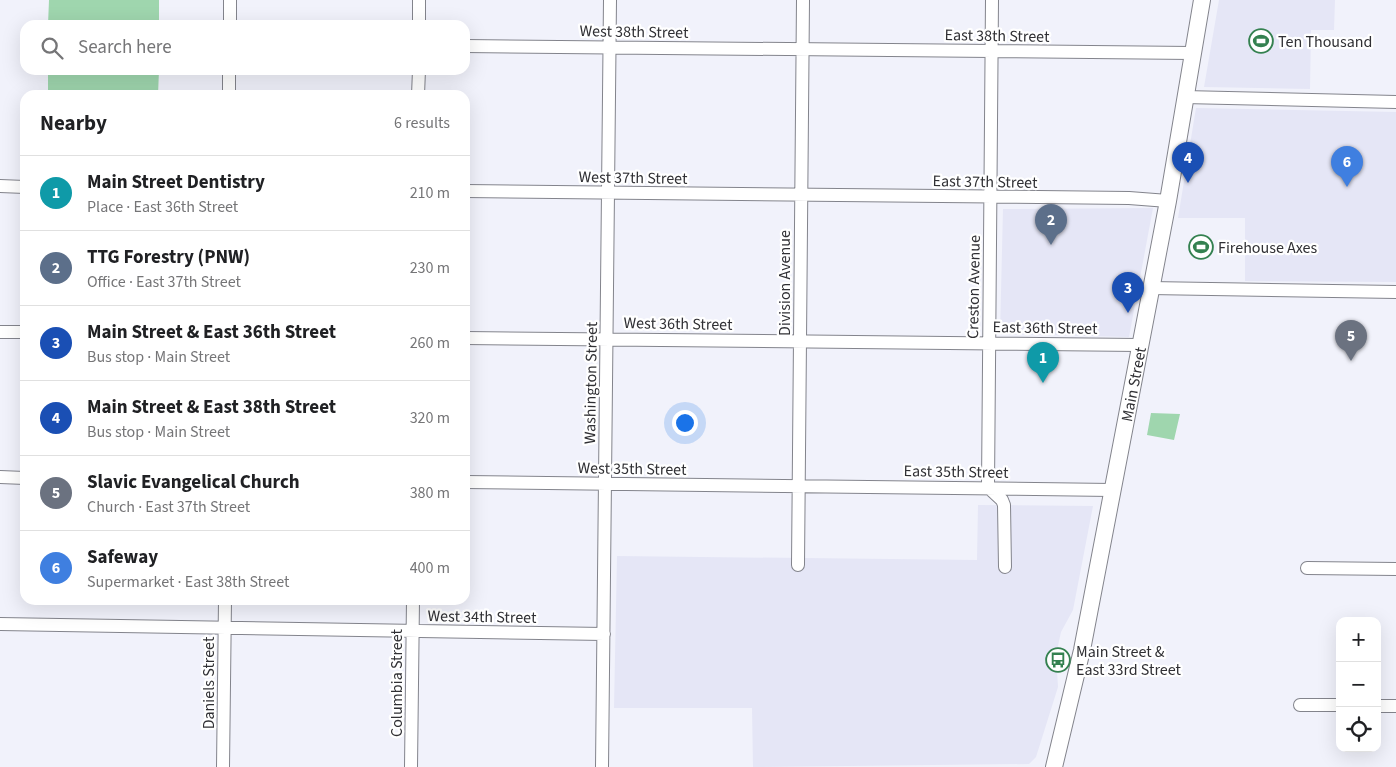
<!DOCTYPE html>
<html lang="en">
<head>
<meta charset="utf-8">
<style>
  :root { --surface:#fff; --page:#f6f6f6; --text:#202124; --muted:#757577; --line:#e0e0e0; --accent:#348150 }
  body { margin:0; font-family:"Source Sans 3",sans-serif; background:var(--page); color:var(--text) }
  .controls { position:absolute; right:15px; bottom:15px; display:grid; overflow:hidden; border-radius:10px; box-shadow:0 5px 20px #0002 }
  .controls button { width:45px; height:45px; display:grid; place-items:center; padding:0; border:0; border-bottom:1px solid var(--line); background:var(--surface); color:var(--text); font:25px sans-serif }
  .you { position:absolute; left:684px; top:422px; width:18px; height:18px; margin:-12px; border:4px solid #fff; border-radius:50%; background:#1a73e8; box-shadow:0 0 0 8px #1a73e833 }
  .badge { display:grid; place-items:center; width:32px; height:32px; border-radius:50%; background:var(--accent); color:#fff; font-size:16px; font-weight:700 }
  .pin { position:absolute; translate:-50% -41px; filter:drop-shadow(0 1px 2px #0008) }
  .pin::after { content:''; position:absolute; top:26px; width:18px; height:15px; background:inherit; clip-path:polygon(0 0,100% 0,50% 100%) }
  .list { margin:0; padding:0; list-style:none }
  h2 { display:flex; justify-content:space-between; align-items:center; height:65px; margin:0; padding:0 20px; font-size:21px }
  h2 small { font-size:16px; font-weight:400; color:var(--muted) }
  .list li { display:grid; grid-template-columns:32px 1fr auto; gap:15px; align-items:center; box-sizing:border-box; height:75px; padding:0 20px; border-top:1px solid var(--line) }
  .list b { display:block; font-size:19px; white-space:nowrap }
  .list p { margin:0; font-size:16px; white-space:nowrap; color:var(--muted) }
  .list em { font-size:16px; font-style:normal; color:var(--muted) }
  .icon { flex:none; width:28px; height:28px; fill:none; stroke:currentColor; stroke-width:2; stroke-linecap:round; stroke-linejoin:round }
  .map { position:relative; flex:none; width:1396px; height:767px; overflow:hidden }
  .search { position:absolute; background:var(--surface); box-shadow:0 5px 20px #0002; left:20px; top:20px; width:450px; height:55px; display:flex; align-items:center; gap:12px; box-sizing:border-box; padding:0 18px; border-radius:15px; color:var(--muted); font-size:19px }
  .panel { position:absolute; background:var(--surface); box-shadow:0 5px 20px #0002; left:20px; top:90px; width:450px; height:515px; border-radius:15px }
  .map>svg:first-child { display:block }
  .built { fill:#e5e6f6 }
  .green { fill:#9fd6ae }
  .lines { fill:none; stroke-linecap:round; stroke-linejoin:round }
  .minor-casing { stroke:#83848c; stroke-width:14 }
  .major-casing { stroke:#83848c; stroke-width:18 }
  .minor { stroke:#fff; stroke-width:12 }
  .major { stroke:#fff; stroke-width:16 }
  .labels { text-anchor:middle; stroke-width:4.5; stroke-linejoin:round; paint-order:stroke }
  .street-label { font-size:16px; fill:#303034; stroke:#fff }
  .poi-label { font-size:16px; fill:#303034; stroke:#fff; text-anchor:start }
</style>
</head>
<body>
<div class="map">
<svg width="1396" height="767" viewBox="0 0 1396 767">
  <rect width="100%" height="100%" fill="#f1f2fb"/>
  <path class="built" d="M1219 0H1335L1334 30H1311L1310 89 1204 87Z
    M1196 108 1396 112V282L1245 281V218H1178Z
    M1153 208 1129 337 1000 334 1003 209Z
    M978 505 1093 506 1073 610 1061 632 1056 655 1058 687 1036 757 1029 764 753 767 752 708H614L617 556 977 560Z"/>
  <path class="green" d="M49 0H159V25H48Z
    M48 70H159L158 95H48Z
    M1151 413 1180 414 1174 440 1147 435Z"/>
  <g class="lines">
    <g class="minor-casing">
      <path id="minor" d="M992 0 988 487 1002 500 1004 505 1005 567
        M230 25V0
        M419 25V0
        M465 46 1192 53
        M229 95V70
        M418 95 419 70
        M1184 97 1396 102
        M0 186 25 187
        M465 191 1129 198 1168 201
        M1150 288 1396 292
        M0 332H25
        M465 338 1139 345
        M0 477 25 478
        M465 482 1112 490
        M798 565 803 0
        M1307 568 1396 569
        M0 624 604 634
        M1300 705H1340
        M1377 706H1396
        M223 767 225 600
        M411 767 413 600
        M602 767 610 0"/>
    </g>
    <g class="major-casing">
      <g id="major">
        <path id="s1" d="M1054 767 1082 650 1168 201 1202 0"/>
      </g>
    </g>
    <use href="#minor" class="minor"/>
    <use href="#major" class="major"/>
  </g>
  <defs>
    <g id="stadium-ring" transform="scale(1.25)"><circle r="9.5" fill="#fff" stroke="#348150" stroke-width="1.5"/><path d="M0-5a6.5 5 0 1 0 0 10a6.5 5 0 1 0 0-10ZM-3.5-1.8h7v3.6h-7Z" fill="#348150"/></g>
    <g id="bus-ring" transform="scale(1.25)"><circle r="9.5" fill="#fff" stroke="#348150" stroke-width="1.5"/><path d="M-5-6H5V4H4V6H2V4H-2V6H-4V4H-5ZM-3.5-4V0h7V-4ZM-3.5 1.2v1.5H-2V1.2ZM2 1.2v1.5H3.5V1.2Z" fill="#348150"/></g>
  </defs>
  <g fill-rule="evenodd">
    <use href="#stadium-ring" x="1261" y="41"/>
    <use href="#stadium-ring" x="1201" y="247"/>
    <use href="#bus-ring" x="1058" y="660"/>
  </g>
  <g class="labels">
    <g class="street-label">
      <text transform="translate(634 31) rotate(1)" y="6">West 38th Street</text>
      <text transform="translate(997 35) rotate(1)" y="6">East 38th Street</text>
      <text transform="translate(633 177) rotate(1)" y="6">West 37th Street</text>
      <text transform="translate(985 181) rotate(1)" y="6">East 37th Street</text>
      <text transform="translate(784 283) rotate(-90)" y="6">Division Avenue</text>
      <text transform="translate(973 287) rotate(-89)" y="6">Creston Avenue</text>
      <text transform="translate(678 323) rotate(1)" y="6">West 36th Street</text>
      <text transform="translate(1045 327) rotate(1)" y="6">East 36th Street</text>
      <text transform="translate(590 383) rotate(-89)" y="6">Washington Street</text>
      <text dy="6" stroke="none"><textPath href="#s1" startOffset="391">Main Street</textPath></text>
      <text transform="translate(632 468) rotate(1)" y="6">West 35th Street</text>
      <text transform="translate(956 471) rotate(1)" y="6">East 35th Street</text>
      <text transform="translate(482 616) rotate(1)" y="6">West 34th Street</text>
      <text transform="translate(208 683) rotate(-90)" y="6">Daniels Street</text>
      <text transform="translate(396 683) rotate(-90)" y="6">Columbia Street</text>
    </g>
    <g class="poi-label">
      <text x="1278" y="47">Ten Thousand</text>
      <text x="1218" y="253">Firehouse Axes</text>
      <text x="1076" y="657">Main Street &amp;<tspan x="1076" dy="18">East 33rd Street</tspan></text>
    </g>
  </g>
</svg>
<div class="controls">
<button>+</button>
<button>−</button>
<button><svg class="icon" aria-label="locate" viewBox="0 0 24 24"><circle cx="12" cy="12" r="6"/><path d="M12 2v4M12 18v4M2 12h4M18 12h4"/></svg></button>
</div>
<div class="you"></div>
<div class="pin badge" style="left:1043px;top:383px;background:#0f9aa8">1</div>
<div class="pin badge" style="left:1051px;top:245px;background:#5c6f8a">2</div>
<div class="pin badge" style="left:1128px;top:313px;background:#1a4fb4">3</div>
<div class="pin badge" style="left:1188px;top:183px;background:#1a4fb4">4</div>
<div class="pin badge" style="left:1351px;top:361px;background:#6b7280">5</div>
<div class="pin badge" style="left:1347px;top:187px;background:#3f7fe0">6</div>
<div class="search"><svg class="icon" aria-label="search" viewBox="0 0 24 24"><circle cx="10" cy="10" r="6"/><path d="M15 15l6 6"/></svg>Search here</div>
<section class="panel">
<h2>Nearby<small>6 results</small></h2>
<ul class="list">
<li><span class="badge" style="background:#0f9aa8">1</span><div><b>Main Street Dentistry</b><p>Place · East 36th Street</p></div><em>210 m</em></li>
<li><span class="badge" style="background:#5c6f8a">2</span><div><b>TTG Forestry (PNW)</b><p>Office · East 37th Street</p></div><em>230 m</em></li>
<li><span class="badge" style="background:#1a4fb4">3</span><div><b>Main Street &amp; East 36th Street</b><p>Bus stop · Main Street</p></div><em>260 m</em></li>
<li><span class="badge" style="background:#1a4fb4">4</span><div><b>Main Street &amp; East 38th Street</b><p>Bus stop · Main Street</p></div><em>320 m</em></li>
<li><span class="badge" style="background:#6b7280">5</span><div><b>Slavic Evangelical Church</b><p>Church · East 37th Street</p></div><em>380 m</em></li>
<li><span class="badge" style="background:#3f7fe0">6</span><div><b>Safeway</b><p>Supermarket · East 38th Street</p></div><em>400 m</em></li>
</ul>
</section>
</div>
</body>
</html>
